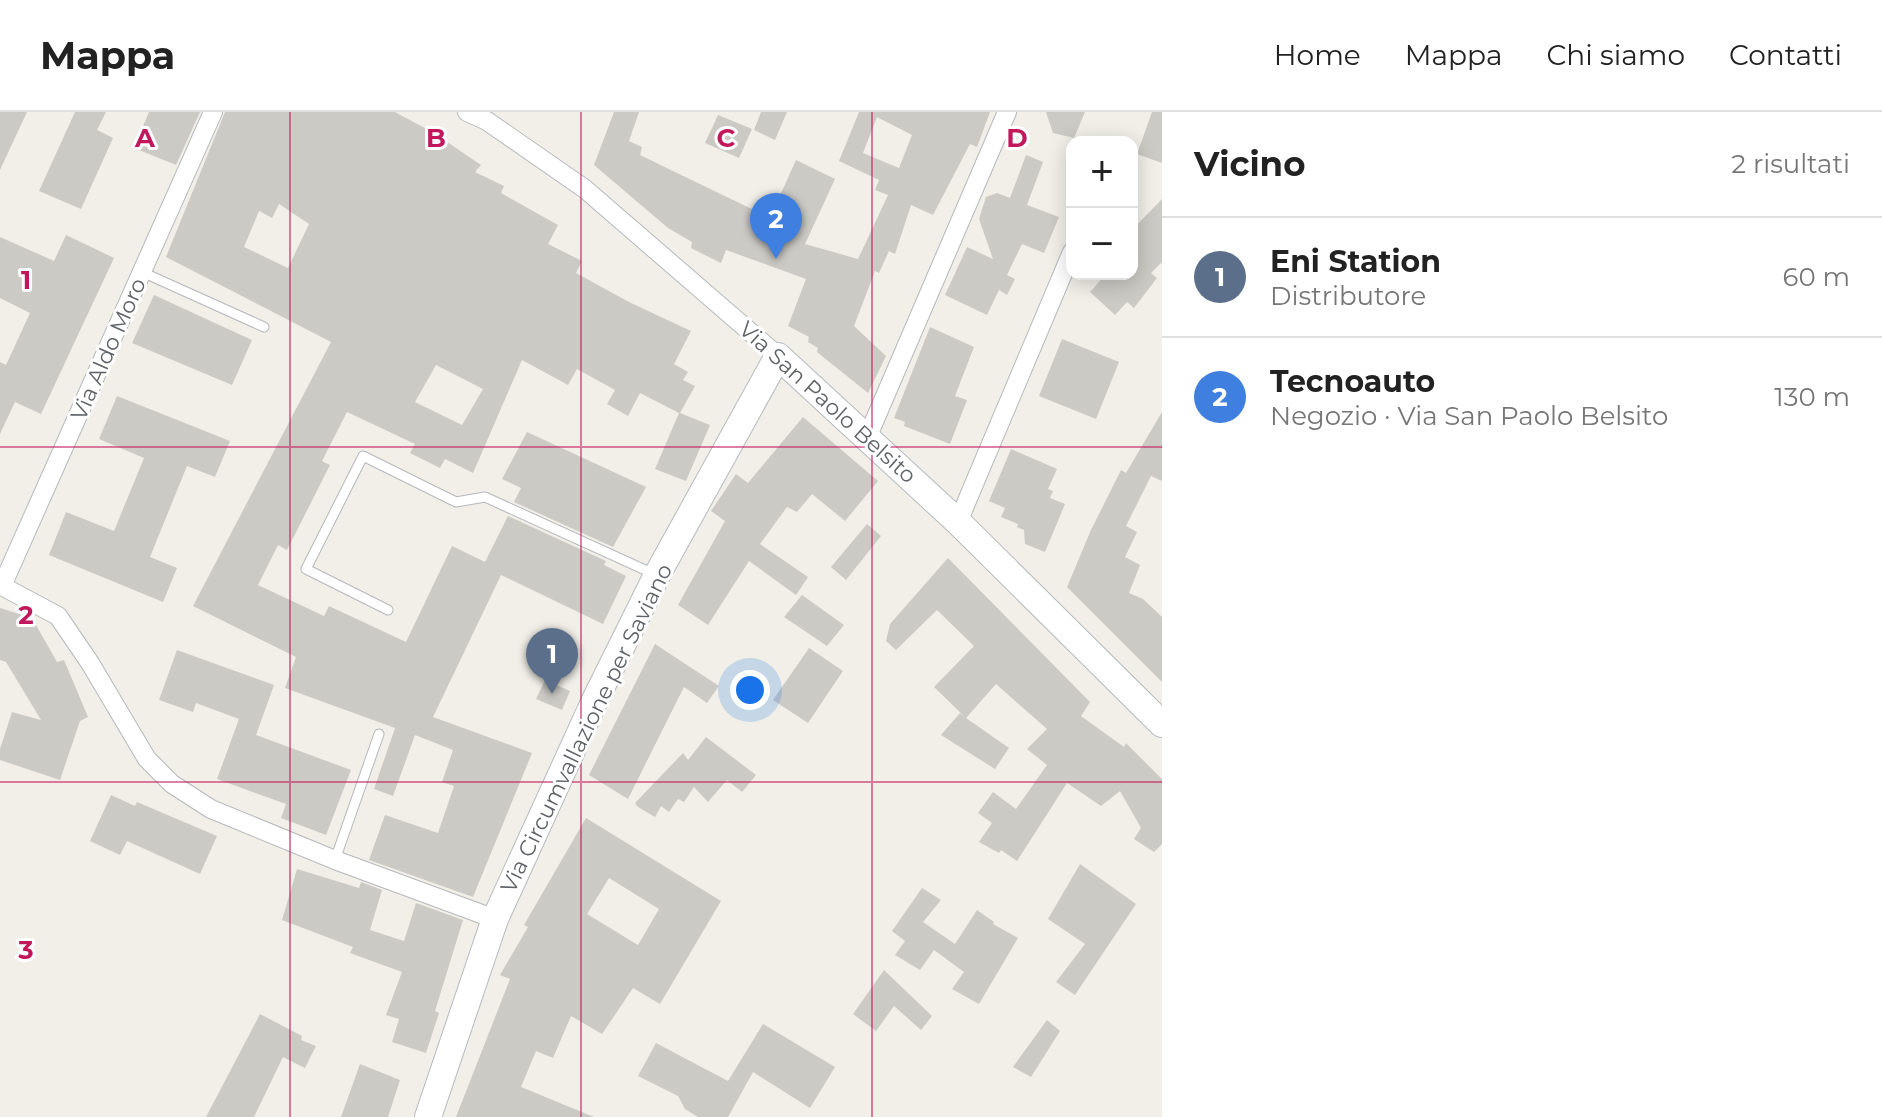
<!DOCTYPE html>
<html lang="it">
<head>
<meta charset="utf-8">
<style>
  :root { --surface:#fff; --page:#f6f6f6; --text:#222; --muted:#767676; --line:#e0e0e0; --accent:#111827 }
  body { margin:0; font-family:Montserrat,sans-serif; background:var(--page); color:var(--text) }
  .controls { position:absolute; right:24px; top:24px; display:grid; overflow:hidden; border-radius:16px; box-shadow:0 4px 20px #0003 }
  .controls button { width:72px; height:72px; display:grid; place-items:center; padding:0; border:0; border-bottom:2px solid var(--line); background:var(--surface); color:var(--text); font:40px sans-serif }
  .you { position:absolute; left:750px; top:578px; width:28px; height:28px; margin:-20px; border:6px solid #fff; border-radius:50%; background:#1a73e8; box-shadow:0 0 0 12px #1a73e833 }
  .badge { display:grid; place-items:center; width:52px; height:52px; border-radius:50%; background:var(--accent); color:#fff; font-size:26px; font-weight:700 }
  .pin { position:absolute; translate:-50% -66px; filter:drop-shadow(0 2px 4px #0008) }
  .pin::after { content:''; position:absolute; top:42px; width:28px; height:24px; background:inherit; clip-path:polygon(0 0,100% 0,50% 100%) }
  .list { margin:0; padding:0; list-style:none }
  h2 { display:flex; justify-content:space-between; align-items:center; height:104px; margin:0; padding:0 32px; font-size:34px }
  h2 small { font-size:26px; font-weight:400; color:var(--muted) }
  .list li { display:grid; grid-template-columns:52px 1fr auto; gap:24px; align-items:center; box-sizing:border-box; height:120px; padding:0 32px; border-top:2px solid var(--line) }
  .list b { display:block; font-size:30px; white-space:nowrap }
  .list p { margin:0; font-size:26px; white-space:nowrap; color:var(--muted) }
  .list em { font-size:26px; font-style:normal; color:var(--muted) }
  .map { position:relative; flex:none; width:1162px; height:1005px; overflow:hidden }
  header { display:flex; align-items:center; gap:48px; box-sizing:border-box; height:112px; padding:0 40px; background:var(--surface); border-bottom:2px solid var(--line) }
  header strong { font-size:38px }
  nav { display:flex; gap:44px; margin-inline-start:auto; font-size:28px }
  main { display:flex }
  aside { flex:1; background:var(--surface) }
  .map>svg:first-child { display:block }
  .building { fill:#cccac5; fill-rule:evenodd }
  .lines { fill:none; stroke-linecap:round; stroke-linejoin:round }
  .service-casing { stroke:#b5b8bc; stroke-width:11 }
  .minor-casing { stroke:#b5b8bc; stroke-width:20 }
  .secondary-casing { stroke:#b6babf; stroke-width:28 }
  .service { stroke:#fff; stroke-width:9 }
  .minor { stroke:#fff; stroke-width:18 }
  .secondary { stroke:#fff; stroke-width:26 }
  .grid { fill:none; stroke:#c2185b; stroke-width:2; stroke-opacity:0.55 }
  .labels { text-anchor:middle; stroke-width:6; stroke-linejoin:round; paint-order:stroke }
  .street-label { font-size:22px; fill:#5f6368; stroke:#fff }
  .grid-label { font-size:26px; text-anchor:middle; font-weight:bold; fill:#c2185b; stroke:#fff; stroke-width:6; stroke-linejoin:round; paint-order:stroke }
</style>
</head>
<body>
<header>
<strong>Mappa</strong>
<nav><a>Home</a><a>Mappa</a><a>Chi siamo</a><a>Contatti</a></nav>
</header>
<main>
<div class="map">
<svg width="1162" height="1005" viewBox="0 0 1162 1005">
  <rect width="100%" height="100%" fill="#f1efe8"/>
  <path class="building" d="M0 0H27L0 58Z
    M75 0H106L97 18 113 26 81 97 39 79Z
    M149 0H200L176 53 134 36Z
    M225 0H395L434 21 481 53 475 60 504 74 501 81 558 113 548 132 582 149 576 161 629 190 691 219 674 252 688 260 683 268 695 274 680 301 710 313 686 369 655 357 679 301 640 281 628 304 607 292 615 278 577 257 568 273 522 248 473 361 445 347 440 356 410 341 415 332 347 300 322 349 330 353 287 438 278 433 258 473 324 504 329 494 406 530 452 434 485 450 508 404 606 449 604 453 626 464 603 512 501 463 433 605 532 641 473 785 369 748 385 703 438 721 454 674 442 670 453 638 415 623 393 684 374 677 395 616 285 576 296 545 193 494 331 230 166 145ZM279 92 309 112 288 156 244 135 259 99 272 106ZM436 253 483 277 462 313 415 290Z
    M614 0H639L629 29 642 35 640 43 770 106 796 48 835 67 805 132 858 147 888 83 875 78 879 68 839 49 859 0H990L977 35 970 32 933 103 911 93 895 142 889 139 879 161 875 159 854 214 886 244 868 281 817 240 818 236 808 230 809 225 788 214 806 167 726 138 721 151 691 136 692 130 668 116 594 53ZM877 5 912 23 899 56 863 41Z
    M761 0H787L775 28 754 18Z
    M1046 0H1085L1074 26 1053 21Z
    M1152 0H1162V51L1137 42Z
    M718 3 752 17 739 46 705 31Z
    M1026 43 1043 50 1027 93 1059 105 1044 141 1022 132 1007 163 1015 167 1007 183 999 178 987 203 945 183 967 135 993 147 979 107 986 85 997 81 1010 86Z
    M1162 87V150L1151 161 1157 166 1134 196 1127 190 1115 203 1090 180 1106 162H1132V118Z
    M66 123 114 146 41 302 15 290 0 322V250L6 253 30 201 0 186V125L54 149Z
    M154 183 252 228 232 273 132 231Z
    M930 215 974 235 955 284 967 288 950 332 904 314 905 310 894 306Z
    M1062 227 1119 250 1096 307 1039 284Z
    M117 284 230 329 215 365 187 354 150 445 177 456 163 490 49 443 66 400 114 419 144 346 99 327Z
    M1162 300V369L1151 364 1126 414 1137 420 1125 445 1140 453 1129 481 1143 487 1162 505V570L1067 475 1091 418 1121 358 1126 361Z
    M803 305 878 369 845 409 812 382 797 400 787 395 760 432 808 465 796 483 749 449 708 513 678 493 725 409 711 399 736 362 748 371Z
    M527 320 646 375 613 435 514 390 521 376 502 367Z
    M1011 337 1057 357 1048 377 1053 379 1050 386 1065 392 1045 440 1025 432 1024 418 1017 415 1018 412 1001 405 1005 396 989 389Z
    M867 412 881 424 846 468 831 455Z
    M948 446 1090 590 1081 604 1124 635 1126 631 1162 667V732L1154 740 1134 727 1141 716 1120 679 1101 694 1067 671 1017 749 1001 738 999 741 979 730 992 711 978 701 993 680 1016 697 1047 653 1027 637 1047 617 996 572 966 606 1009 636 995 657 941 623 960 601 965 605 934 575 974 534 937 498 896 538 886 529 890 512Z
    M802 483 844 513 827 534 784 505Z
    M0 496 32 506 57 550 64 548 88 605 80 609 60 668 0 648V637L12 600 41 608 6 550 0 548Z
    M655 532 719 574 707 591 684 575 628 687 589 663Z
    M809 536 843 559 808 611 773 588Z
    M177 538 274 573 256 623 351 658 326 723 281 706 286 692 217 667 239 607 196 591 193 600 159 588Z
    M545 568 570 579 562 598 536 587Z
    M706 625 756 663 742 680 727 668 708 690 694 675 684 690 678 687 669 700 661 694 655 705 638 695 635 691 683 641 688 648Z
    M111 683 135 694 137 690 217 724 200 762 127 729 120 743 90 729Z
    M586 706 721 789 660 892 633 876 602 922 571 904 553 946 536 939 521 975 594 1005H456L510 867 500 863 528 815 524 813ZM609 766 659 797 638 833 587 802Z
    M1080 752 1136 792 1075 883 1056 870 1085 832 1048 807Z
    M297 757 359 776 361 770 382 778 370 818 404 829 416 791 463 808 435 899 439 901 426 941 392 930 399 907 386 903 402 860 350 841 353 835 282 808Z
    M922 776 941 788 923 810 955 832 977 798 994 810 993 812 1018 826 979 892 952 877 964 860 934 838 920 858 895 843 905 829 892 819Z
    M884 858 932 904 921 918 894 894 876 919 853 902Z
    M260 902 302 924 301 928 316 934 305 956 283 945 254 1005H206Z
    M1047 908 1060 919 1031 965 1013 955Z
    M763 912 835 955 810 996 753 960 728 1005H698L685 997 678 984 638 964 656 931 728 969Z
    M360 952 400 968 388 1005H341Z"/>
  <g class="lines">
    <g class="service-casing">
      <path id="service" d="M142 160 264 215
        M388 498 306 457 363 344 456 390 485 385 654 462
        M335 748 379 622"/>
    </g>
    <g class="minor-casing">
      <path id="minor" d="M467 0 487 9 585 77 778 244
        M867 326 1007 0
        M958 410 1072 140
        M0 473 58 504 90 551 147 647 172 672 211 697 335 748 495 807
        M2 474 213 0"/>
    </g>
    <g class="secondary-casing">
      <path id="secondary" d="M428 1005 495 807 595 588 657 463 778 244 958 410 1162 612"/>
    </g>
    <use href="#service" class="service"/>
    <use href="#minor" class="minor"/>
    <use href="#secondary" class="secondary"/>
  </g>
  <path class="grid" d="M290 0V1005M581 0V1005M872 0V1005M0 335H1162M0 670H1162"/>
  <g class="labels">
    <g class="street-label">
      <text transform="translate(108 237) rotate(-66)" y="8">Via Aldo Moro</text>
      <text transform="translate(828 290) rotate(42)" y="8">Via San Paolo Belsito</text>
      <text transform="translate(586 616) rotate(-64)" y="8">Via Circumvallazione per Saviano</text>
    </g>
  </g>
  <g class="grid-label">
    <text x="145" y="35">A</text>
    <text x="436" y="35">B</text>
    <text x="726" y="35">C</text>
    <text x="1017" y="35">D</text>
    <text x="26" y="177">1</text>
    <text x="26" y="512">2</text>
    <text x="26" y="847">3</text>
  </g>
</svg>
<div class="controls">
<button>+</button>
<button>−</button>
</div>
<div class="you"></div>
<div class="pin badge" style="left:552px;top:582px;background:#5c6f8a">1</div>
<div class="pin badge" style="left:776px;top:147px;background:#3f7fe0">2</div>
</div>
<aside>
<h2>Vicino<small>2 risultati</small></h2>
<ul class="list">
<li><span class="badge" style="background:#5c6f8a">1</span><div><b>Eni Station</b><p>Distributore</p></div><em>60 m</em></li>
<li><span class="badge" style="background:#3f7fe0">2</span><div><b>Tecnoauto</b><p>Negozio · Via San Paolo Belsito</p></div><em>130 m</em></li>
</ul>
</aside>
</main>
</body>
</html>
